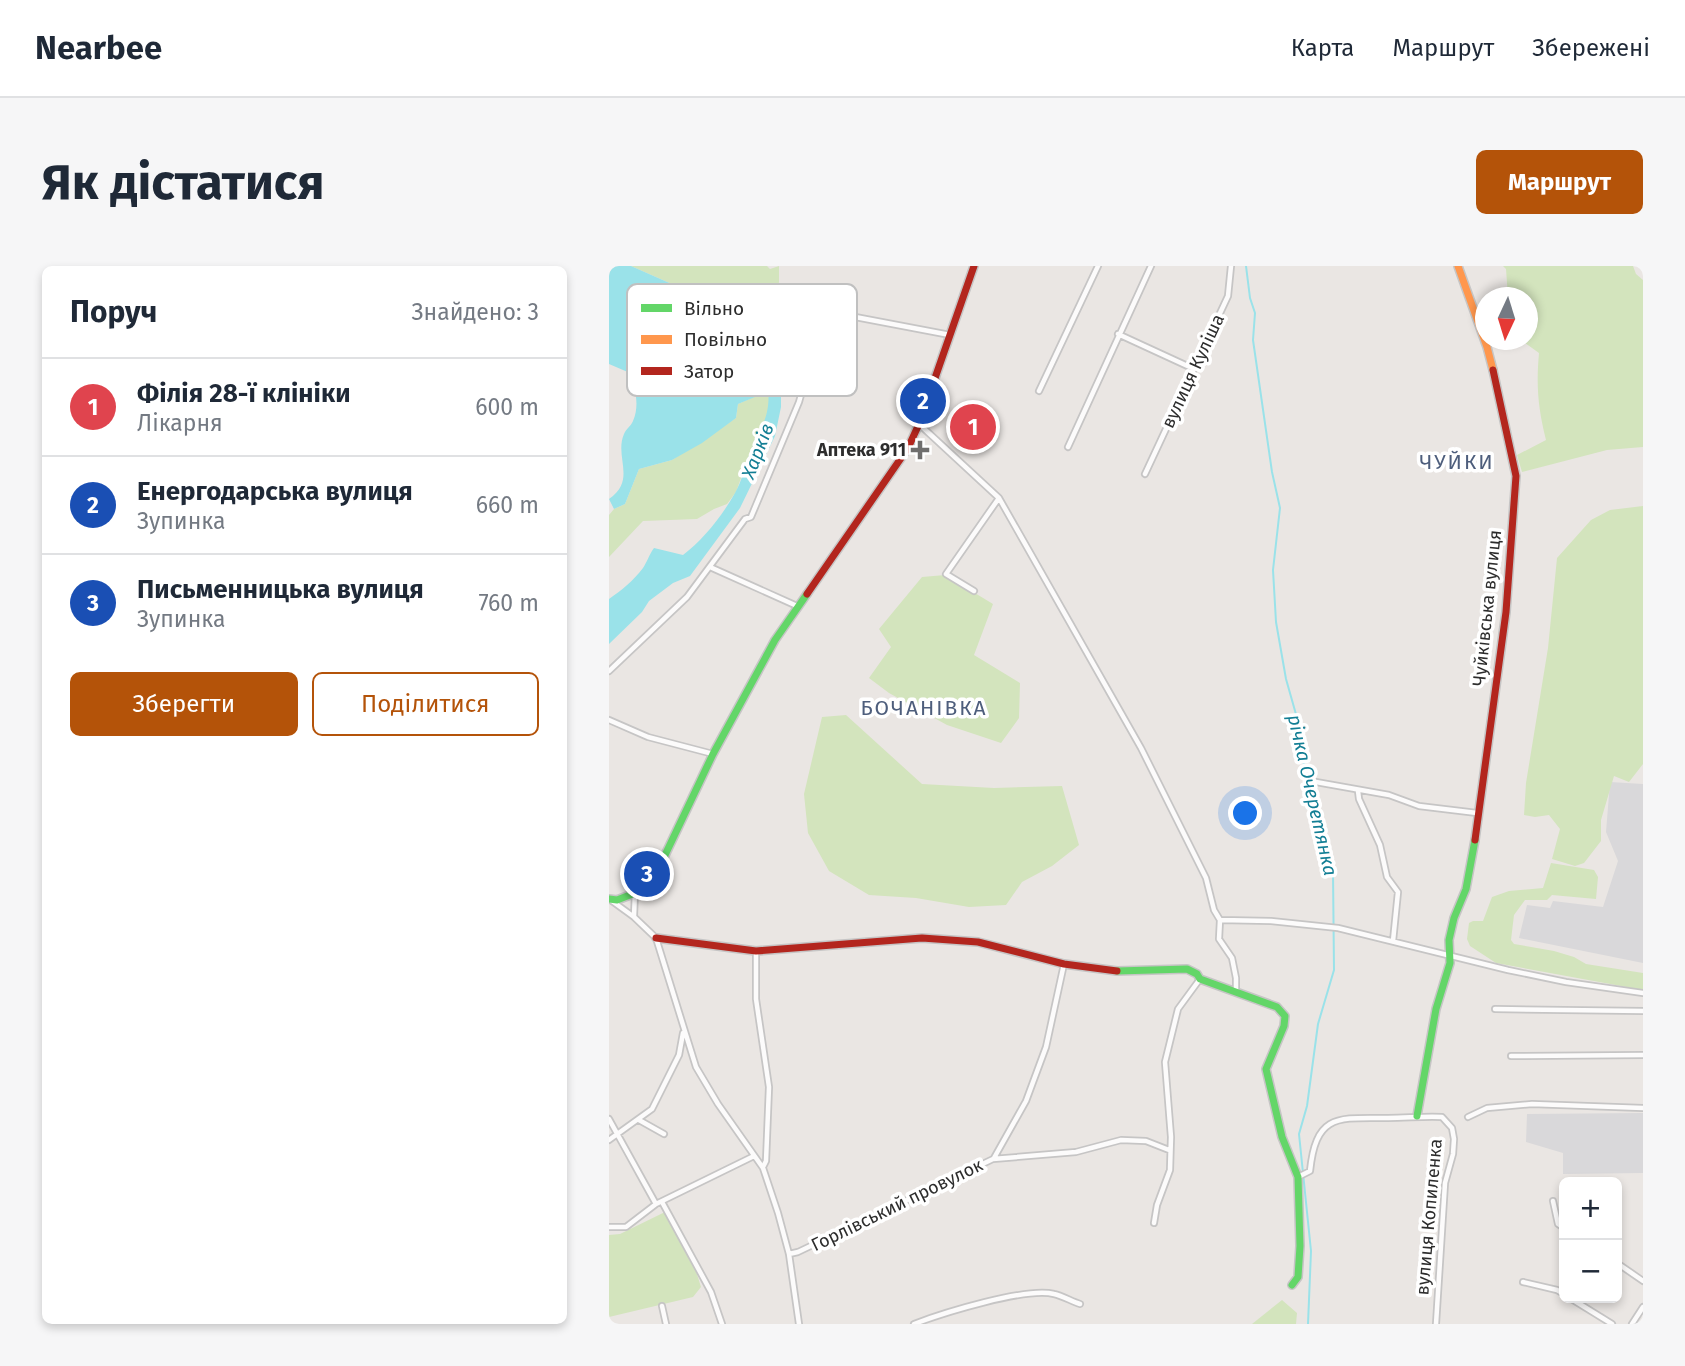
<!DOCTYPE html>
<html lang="uk">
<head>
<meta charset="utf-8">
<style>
  :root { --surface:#fff; --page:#f6f6f7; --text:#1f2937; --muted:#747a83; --line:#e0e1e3; --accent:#b45309 }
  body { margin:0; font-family:"Fira Sans",sans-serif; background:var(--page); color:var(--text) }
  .controls { position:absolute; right:21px; bottom:21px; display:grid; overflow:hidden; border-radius:10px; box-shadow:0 4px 10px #0003 }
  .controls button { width:63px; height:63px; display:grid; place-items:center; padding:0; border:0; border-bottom:2px solid var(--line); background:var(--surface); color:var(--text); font:35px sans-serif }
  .compass { position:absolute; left:866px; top:21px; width:63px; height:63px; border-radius:50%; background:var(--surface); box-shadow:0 4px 10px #0003; rotate:184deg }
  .you { position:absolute; left:637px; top:548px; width:24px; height:24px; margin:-18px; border:5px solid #fff; border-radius:50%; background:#1a73e8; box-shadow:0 0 0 10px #1a73e833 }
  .badge { display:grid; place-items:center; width:46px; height:46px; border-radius:50%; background:var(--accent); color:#fff; font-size:23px; font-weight:700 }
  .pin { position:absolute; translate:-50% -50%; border:4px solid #fff; box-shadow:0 2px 7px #0006 }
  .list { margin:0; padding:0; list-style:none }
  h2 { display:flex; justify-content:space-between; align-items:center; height:91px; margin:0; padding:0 28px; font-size:30px }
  h2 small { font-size:23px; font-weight:400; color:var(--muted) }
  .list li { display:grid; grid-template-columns:46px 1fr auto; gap:21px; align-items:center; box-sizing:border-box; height:98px; padding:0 28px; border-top:2px solid var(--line) }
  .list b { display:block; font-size:26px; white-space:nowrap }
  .list p { margin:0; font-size:23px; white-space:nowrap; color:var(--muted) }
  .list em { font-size:23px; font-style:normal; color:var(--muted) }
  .actions { display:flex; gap:14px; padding:21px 28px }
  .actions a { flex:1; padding:16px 0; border:2px solid var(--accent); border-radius:10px; text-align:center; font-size:24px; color:var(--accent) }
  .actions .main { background:var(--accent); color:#fff }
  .map { position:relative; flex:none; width:1034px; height:1058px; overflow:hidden; border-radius:10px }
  header { display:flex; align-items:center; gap:42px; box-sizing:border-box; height:98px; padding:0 35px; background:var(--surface); border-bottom:2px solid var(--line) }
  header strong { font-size:33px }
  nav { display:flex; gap:38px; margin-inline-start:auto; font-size:24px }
  .intro { display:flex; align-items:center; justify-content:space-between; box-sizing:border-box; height:168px; padding:0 42px }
  h1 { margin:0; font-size:49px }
  .button { padding:18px 32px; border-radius:10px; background:var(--accent); color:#fff; font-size:24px; font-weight:700 }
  main { display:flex; gap:42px; padding:0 42px }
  aside { flex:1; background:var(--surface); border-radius:10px; box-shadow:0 4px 10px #0003 }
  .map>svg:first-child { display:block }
  .industrial { fill:#d9d8da }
  .green { fill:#d3e4bd }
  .water { fill:#9ae2e9 }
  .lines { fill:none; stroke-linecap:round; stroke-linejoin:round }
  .stream { stroke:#9ae2e9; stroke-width:2 }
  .street-casing { stroke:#c6c5c5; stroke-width:8 }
  .fast-casing { stroke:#c6c5c5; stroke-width:10 }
  .slow-casing { stroke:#c6c5c5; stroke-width:10 }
  .jam-casing { stroke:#c6c5c5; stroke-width:10 }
  .street { stroke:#fcfbfb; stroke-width:4.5 }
  .fast { stroke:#63d668; stroke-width:7 }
  .slow { stroke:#ff974d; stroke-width:7 }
  .jam { stroke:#b3261e; stroke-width:7 }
  .poi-dot { fill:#6f6e6d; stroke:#fff; stroke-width:2.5 }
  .labels { text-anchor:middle; stroke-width:7; stroke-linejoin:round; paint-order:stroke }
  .street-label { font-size:18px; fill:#2d2d2d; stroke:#fff }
  .poi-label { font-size:18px; font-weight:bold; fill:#2d2d2d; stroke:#fff; text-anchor:end }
  .water-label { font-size:19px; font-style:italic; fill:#127e94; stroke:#fff }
  .quarter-label { font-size:21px; letter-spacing:2px; fill:#4e5e7c; stroke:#fff }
  .key { fill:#fff; stroke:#c0c0c0; stroke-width:2 }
  .key-label { font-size:19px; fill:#2d2d2d }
</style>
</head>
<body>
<header>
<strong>Nearbee</strong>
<nav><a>Карта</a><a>Маршрут</a><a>Збережені</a></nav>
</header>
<div class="intro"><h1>Як дістатися</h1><a class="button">Маршрут</a></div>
<main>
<aside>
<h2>Поруч<small>Знайдено: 3</small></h2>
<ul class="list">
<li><span class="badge" style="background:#e0444e">1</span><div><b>Філія 28-ї клініки</b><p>Лікарня</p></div><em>600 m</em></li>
<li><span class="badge" style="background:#1a4fb4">2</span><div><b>Енергодарська вулиця</b><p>Зупинка</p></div><em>660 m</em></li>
<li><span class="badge" style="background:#1a4fb4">3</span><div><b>Письменницька вулиця</b><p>Зупинка</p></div><em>760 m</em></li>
</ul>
<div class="actions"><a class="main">Зберегти</a><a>Поділитися</a></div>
</aside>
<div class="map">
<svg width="1034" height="1058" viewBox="0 0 1034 1058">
  <rect width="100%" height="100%" fill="#eae6e3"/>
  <path class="industrial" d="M1001 516 1034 518V697L910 672 918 639 941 642 944 635 994 641 1009 595 997 566Z
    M1034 847V907L954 908V887L917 876 918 848Z"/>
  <path class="green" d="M22 0H158L161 3 170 0V16L167 29 180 31V39L175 48 154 38 91 20 65 19Z
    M894 0H1024L1027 8 1034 14V181L998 184 913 206 908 189 937 174C929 142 927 120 930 87L912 74H918V32L899 31 897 3Z
    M152 119 159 120 161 139 158 151 141 187 127 226 118 238 105 243 88 253 34 255 0 291V249L5 243 16 238 30 203 63 194 127 152 129 138 145 131Z
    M1034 240V498L1020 516 1005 510 992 554V575L975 597 966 600 943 593 951 563 940 549 926 551 915 549 917 517 939 382 948 292 982 254 1001 244Z
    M336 309 384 338 365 389 411 417 410 452 392 477 338 459 280 427 260 412 282 381 270 363 313 311Z
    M237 449 313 518 385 522 453 520 470 579 443 600 413 616 397 639 360 641 307 632 260 629 220 605 199 567 195 528 213 451Z
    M942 597 985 604 989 611 987 633 943 629 938 634H916L905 649 902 674 905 678 945 685 965 691 977 698 1034 707V724L887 697 861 680 858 673 860 657 864 655H874L883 631 900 625 934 622Z
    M56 946 80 983 92 1021 84 1031 0 1051V969L11 968Z
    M673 1034 688 1047 687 1058H643Z"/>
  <path class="water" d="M0 0H22L65 19 91 20 154 38 175 48V62L161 82 168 91 165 105 172 112V141L166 170 131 242 81 310 64 317 40 335 33 346 0 378V333C13 324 24 315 34 302 38 296 40 289 45 282L74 289C94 274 113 250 126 227 133 215 136 200 141 187 152 161 162 150 159 121L152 119 146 131 129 138 127 152 93 177 63 194 30 203 16 238 5 243 0 233C28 214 5 191 15 168 17 163 22 160 24 155 31 139 26 122 21 107L0 98Z"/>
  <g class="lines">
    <path class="stream" d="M637 0 641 32 646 47 644 74 663 206 671 242 664 304 667 356 677 413 692 466 695 500 709 562 724 606 725 704 709 758 698 840 690 868 702 985 699 1058"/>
    <g class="street-casing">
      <path id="street" d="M180 31 220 46 341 69
        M509 68 585 103
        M430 125 489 0
        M310 158 390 232 532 482 597 612 605 644 611 654 610 673 623 692 627 712V726
        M459 181 542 0
        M536 208 619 30 622 0
        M101 301 188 340
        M365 325 337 308 390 232
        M0 405 78 331 136 253 142 251 190 136 216 44
        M0 454 39 471 104 488
        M707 516 780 529 810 540 868 547
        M749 525 750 533 771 579 778 611 789 626 784 675
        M3 635 25 651 47 672 87 801 109 838 154 902 169 947 180 988 190 1058
        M25 650 26 627
        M611 654 662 655 729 662 899 704 957 716 1034 727
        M147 685V733L160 821 157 895 154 901
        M886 743 1034 745
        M902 790 1034 789
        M859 851 878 842 923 838 1034 842
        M0 853 47 938
        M30 854 55 868
        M0 874 43 843 70 789 74 767
        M385 892 417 835 437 781 455 698
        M689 911 701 905C707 847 729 852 779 852 798 852 815 850 833 851L843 862 845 873 844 888 836 917 827 1058
        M944 935 949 958 955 962
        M53 936 102 1026 113 1058
        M545 957 548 939 561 904 562 871 556 796 569 743 591 713
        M0 961H17L47 938 145 890
        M180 988 189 986 384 893 467 886 512 874 537 875 560 884
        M1008 997 1034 1015
        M914 1016 948 1024 955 1028
        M961 1032 1003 1058
        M53 1040 57 1058
        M305 1058C334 1047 417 1021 445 1028 454 1030 462 1035 471 1038
        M1023 1058 1034 1041"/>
    </g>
    <g class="fast-casing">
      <path id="fast" d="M0 633 8 634 26 627 48 606 104 488 166 374 198 328
        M508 705 578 703 588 708 591 713 668 741 676 750 675 760 657 803 673 871 689 911 691 980 689 1011 683 1019
        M808 850 827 743 841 697 840 674 845 652 857 623 866 574"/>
    </g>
    <g class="slow-casing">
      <path id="slow" d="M849 0 878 81 884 104"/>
    </g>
    <g class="jam-casing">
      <path id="jam" d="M198 328 299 182 310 158 365 0
        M866 574 897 346 907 210 884 104
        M47 672 147 685 313 672 369 676 455 698 508 705"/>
    </g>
    <use href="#street" class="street"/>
    <use href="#fast" class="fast"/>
    <use href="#slow" class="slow"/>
    <use href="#jam" class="jam"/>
  </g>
  <path class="poi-dot" d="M307.5 173.5h7v7h7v7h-7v7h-7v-7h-7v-7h7z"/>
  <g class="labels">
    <g class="street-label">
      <text transform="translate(584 105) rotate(-65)" y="6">вулиця Куліша</text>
      <text transform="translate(878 342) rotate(-84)" y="6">Чуйківська вулиця</text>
      <text transform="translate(288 939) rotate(-26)" y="6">Горлівський провулок</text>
      <text transform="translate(820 951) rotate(-85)" y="6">вулиця Копиленка</text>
    </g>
    <g class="poi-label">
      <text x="297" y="190">Аптека 911</text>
    </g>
    <g class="water-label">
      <text transform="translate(148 185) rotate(-69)" y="7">Харків</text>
      <text transform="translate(704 529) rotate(77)" y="7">річка Очеретянка</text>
    </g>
    <g class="quarter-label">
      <text x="848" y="203">ЧУЙКИ</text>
      <text x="315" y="449">БОЧАНІВКА</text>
    </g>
  </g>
  <rect x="18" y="18" width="230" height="112" rx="10" class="key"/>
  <rect x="32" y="38" width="31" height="8" fill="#63d668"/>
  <rect x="32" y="69" width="31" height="9" fill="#ff974d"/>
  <rect x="32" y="101" width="31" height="8" fill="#b3261e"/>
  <g class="key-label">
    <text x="75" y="49">Вільно</text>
    <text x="75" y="80">Повільно</text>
    <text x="75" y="112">Затор</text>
  </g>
</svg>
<div class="controls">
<button>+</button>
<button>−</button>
</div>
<svg class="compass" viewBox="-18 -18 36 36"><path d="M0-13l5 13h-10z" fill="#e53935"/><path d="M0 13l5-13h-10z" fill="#747a83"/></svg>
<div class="you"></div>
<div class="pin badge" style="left:364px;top:161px;background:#e0444e">1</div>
<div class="pin badge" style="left:314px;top:135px;background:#1a4fb4">2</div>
<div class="pin badge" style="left:38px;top:608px;background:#1a4fb4">3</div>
</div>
</main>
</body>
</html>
